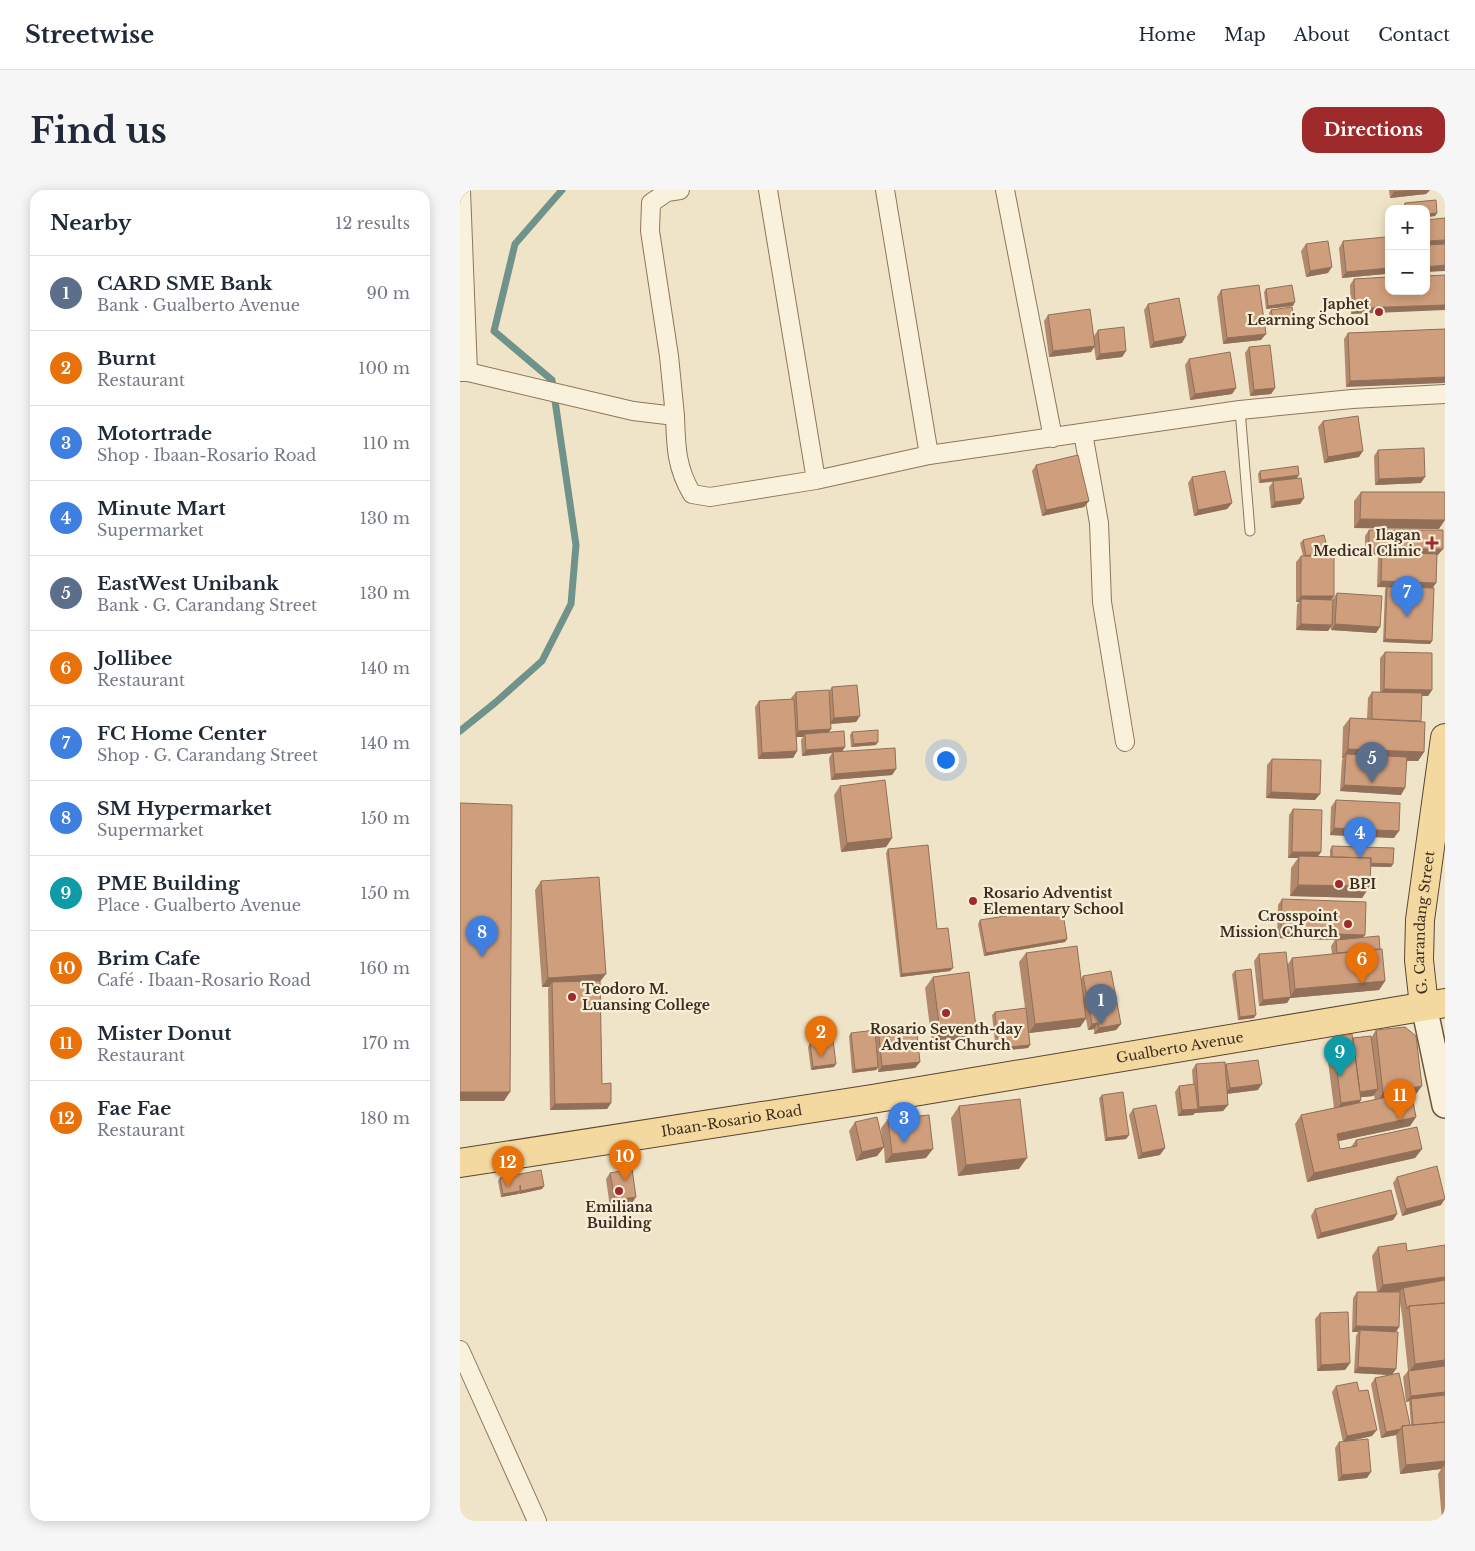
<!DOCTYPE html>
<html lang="en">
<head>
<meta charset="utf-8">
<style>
  :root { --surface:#fff; --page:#f6f6f7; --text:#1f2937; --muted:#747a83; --line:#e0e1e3; --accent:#9e2a2b }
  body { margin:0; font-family:"Libre Baskerville",serif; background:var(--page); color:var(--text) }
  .controls { position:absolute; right:15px; top:15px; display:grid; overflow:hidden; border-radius:10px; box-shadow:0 2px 12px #0003 }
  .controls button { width:45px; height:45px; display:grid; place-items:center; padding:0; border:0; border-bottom:1px solid var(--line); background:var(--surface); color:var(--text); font:25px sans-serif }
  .you { position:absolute; left:485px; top:569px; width:18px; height:18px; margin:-12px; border:4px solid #fff; border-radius:50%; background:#1a73e8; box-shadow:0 0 0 8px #1a73e833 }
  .badge { display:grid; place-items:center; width:32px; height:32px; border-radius:50%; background:var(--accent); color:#fff; font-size:16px; font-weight:700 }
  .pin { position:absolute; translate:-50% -41px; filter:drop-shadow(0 1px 2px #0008) }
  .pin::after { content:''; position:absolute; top:26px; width:18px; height:15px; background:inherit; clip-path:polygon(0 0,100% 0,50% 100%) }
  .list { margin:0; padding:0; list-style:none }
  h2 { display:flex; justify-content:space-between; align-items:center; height:65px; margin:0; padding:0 20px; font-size:21px }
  h2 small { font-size:16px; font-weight:400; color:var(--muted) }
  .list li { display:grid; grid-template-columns:32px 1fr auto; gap:15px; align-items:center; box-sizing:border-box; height:75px; padding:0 20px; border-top:1px solid var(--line) }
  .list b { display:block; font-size:19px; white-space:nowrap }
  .list p { margin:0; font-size:16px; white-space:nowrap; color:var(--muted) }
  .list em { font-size:16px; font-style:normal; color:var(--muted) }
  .map { position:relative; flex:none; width:985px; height:1331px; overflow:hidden; border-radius:15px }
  header { display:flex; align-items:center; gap:30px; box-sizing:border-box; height:70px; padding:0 25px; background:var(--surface); border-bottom:1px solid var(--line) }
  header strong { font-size:24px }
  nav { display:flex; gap:28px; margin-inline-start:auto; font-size:18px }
  .intro { display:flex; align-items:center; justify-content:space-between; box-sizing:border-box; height:120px; padding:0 30px }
  h1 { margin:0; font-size:35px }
  .button { padding:12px 22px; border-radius:15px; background:var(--accent); color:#fff; font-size:18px; font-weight:700 }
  main { display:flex; gap:30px; padding:0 30px }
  aside { flex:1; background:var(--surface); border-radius:15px; box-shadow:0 2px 12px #0003 }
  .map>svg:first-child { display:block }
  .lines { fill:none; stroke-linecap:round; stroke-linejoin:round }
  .stream { stroke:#6f938a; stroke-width:7 }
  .lane-casing { stroke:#8d765c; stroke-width:11 }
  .street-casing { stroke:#8d765c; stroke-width:20 }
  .secondary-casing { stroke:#6f573f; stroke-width:28 }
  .primary-casing { stroke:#5b4430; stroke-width:30 }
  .lane { stroke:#faf1dc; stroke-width:9 }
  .street { stroke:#faf1dc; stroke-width:18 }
  .secondary { stroke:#faf1dc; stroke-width:25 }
  .primary { stroke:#f3d9a0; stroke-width:28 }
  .wall { fill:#b2896c; fill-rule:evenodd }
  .shaded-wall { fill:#916f58 }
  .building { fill:#cf9f7d; stroke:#916f58 }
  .poi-dot { fill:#9e2a2b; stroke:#f7eed8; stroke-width:2 }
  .labels { text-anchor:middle; stroke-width:4.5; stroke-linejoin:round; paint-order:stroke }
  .poi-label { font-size:14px; font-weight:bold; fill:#3d2e20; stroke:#f7eed8; text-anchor:end }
  .street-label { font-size:14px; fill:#3d2e20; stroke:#f7eed8 }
</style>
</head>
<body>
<header>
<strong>Streetwise</strong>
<nav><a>Home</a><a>Map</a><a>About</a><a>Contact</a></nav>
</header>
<div class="intro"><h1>Find us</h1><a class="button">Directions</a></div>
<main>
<aside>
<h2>Nearby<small>12 results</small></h2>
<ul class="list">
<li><span class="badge" style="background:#5c6f8a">1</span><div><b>CARD SME Bank</b><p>Bank · Gualberto Avenue</p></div><em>90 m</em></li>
<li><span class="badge" style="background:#e8710a">2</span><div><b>Burnt</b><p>Restaurant</p></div><em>100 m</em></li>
<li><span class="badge" style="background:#3f7fe0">3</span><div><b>Motortrade</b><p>Shop · Ibaan-Rosario Road</p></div><em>110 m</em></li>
<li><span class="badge" style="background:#3f7fe0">4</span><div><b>Minute Mart</b><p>Supermarket</p></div><em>130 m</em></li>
<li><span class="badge" style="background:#5c6f8a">5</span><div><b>EastWest Unibank</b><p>Bank · G. Carandang Street</p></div><em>130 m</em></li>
<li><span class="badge" style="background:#e8710a">6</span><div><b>Jollibee</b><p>Restaurant</p></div><em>140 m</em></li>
<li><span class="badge" style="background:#3f7fe0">7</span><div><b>FC Home Center</b><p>Shop · G. Carandang Street</p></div><em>140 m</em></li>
<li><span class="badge" style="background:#3f7fe0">8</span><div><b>SM Hypermarket</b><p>Supermarket</p></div><em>150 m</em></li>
<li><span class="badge" style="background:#0f9aa8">9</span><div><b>PME Building</b><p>Place · Gualberto Avenue</p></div><em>150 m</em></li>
<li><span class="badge" style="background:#e8710a">10</span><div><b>Brim Cafe</b><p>Café · Ibaan-Rosario Road</p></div><em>160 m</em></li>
<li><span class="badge" style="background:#e8710a">11</span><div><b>Mister Donut</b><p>Restaurant</p></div><em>170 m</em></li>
<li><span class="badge" style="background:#e8710a">12</span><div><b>Fae Fae</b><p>Restaurant</p></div><em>180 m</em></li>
</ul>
</aside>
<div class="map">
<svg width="985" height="1331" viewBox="0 0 985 1331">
  <rect width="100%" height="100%" fill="#f0e4c8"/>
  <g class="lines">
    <path class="stream" d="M0 541 36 512 82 471 111 414 116 355 92 190 34 141 55 54 102 0"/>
    <g class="lane-casing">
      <path id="lane" d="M780 220 790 341"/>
    </g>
    <g class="street-casing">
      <path id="street" d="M1 0 8 182
        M308 0 356 290
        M425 0 469 265
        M545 0 593 248
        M0 182H8L173 221 215 226C216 256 216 277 232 304L250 307 356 290 469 265 780 220 892 209 985 204
        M215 226 209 166 190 41 191 13 207 2 220 0
        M623 243 639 333 642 412 665 552
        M0 1160 77 1331"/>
    </g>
    <g class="secondary-casing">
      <path id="secondary" d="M964 816 985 915"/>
    </g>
    <g class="primary-casing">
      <g id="primary">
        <path id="s1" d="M964 816 959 770 960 730 985 548"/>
        <path id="s2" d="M0 973 412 909 985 813"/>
      </g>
    </g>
    <use href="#lane" class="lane"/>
    <use href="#street" class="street"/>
    <use href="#secondary" class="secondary"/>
    <use href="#primary" class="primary"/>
  </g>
  <path class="wall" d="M929 0H970L966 4 930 8Z
    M976 10 977 23 975 26 966 27V19H943V16L945 13Z
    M883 51 925 84 882 88 879 58Z
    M846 54 868 83 846 87 841 61Z
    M929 87 891 124 890 95 894 89Z
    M806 99 833 116 806 119 804 102Z
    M761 100 801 150 763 154 757 107Z
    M688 114 722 153 690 158 684 120Z
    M811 120 833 126 831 129 810 132 809 123Z
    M588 125 634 146 638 140 666 161 662 167 636 170 634 157 631 162 589 167 584 131Z
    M985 139 886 197 884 149 888 143Z
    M789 157 815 198 811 204 790 206 785 163Z
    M729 169 776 198 772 204 730 210 725 175Z
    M863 231 899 267 864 273 858 237Z
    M918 260 961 293 915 295 914 266Z
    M576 275 629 311 624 317 582 326 572 281Z
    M800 281 837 288 844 308 840 314 811 318 809 297 813 292 799 293 798 284Z
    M732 287 772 313 767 319 734 326 728 293Z
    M901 302 979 339 894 338V311Z
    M909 340 978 365H977L976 393 972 398V451L970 454 923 452 925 400 926 397H917L918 368 920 365H905V346Z
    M843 350 868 361 866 364 859 366 871 410H872L877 403 920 437 916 443 871 440V437L868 441 836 440 837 415 839 412H836V372L841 366H843L840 353Z
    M925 462 972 500 968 506H961V531L964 562 958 571H947L941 605 880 601 882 570 883 568H882L883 537 890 528 907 529 908 508 912 502H920V468Z
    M372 497 400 526 396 532 371 534 369 542 385 557 382 561 436 579 432 585 371 590 369 568 372 563 342 566 341 550 343 547H336L337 561 333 568 298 569 295 517 299 511 332 509 331 508 336 502 369 501Z
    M392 542 416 555 391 557 390 545Z
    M812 569 855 610 806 608 807 575Z
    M380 596 432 648 426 657 381 662 374 605Z
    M876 610 934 648 870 645 871 617Z
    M833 619 861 662 858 667H870V660L872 656 933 674 931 677 910 676V696L902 708 830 706 831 678 838 668H828L829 625Z
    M428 659 477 739 493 778 490 781 440 787 426 663Z
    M81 691 140 792 142 894 151 913 147 919 90 920 88 799 89 797H82L75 700Z
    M822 709 903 747 920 759 925 791 919 800 830 808 827 813 799 816 794 771 799 764 828 774 832 768 872 764 871 756 875 750 817 748 818 715Z
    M520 730 607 749 605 752 524 766 518 734Z
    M566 763 621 789 623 786 661 834 656 840 634 844V839L628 840 626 829 620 837 569 843 570 855 568 858 536 861 532 825 535 822 565 818 559 772Z
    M775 781 794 828 778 830 772 784Z
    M473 787 516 837 508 848 472 853 465 798Z
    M418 838 460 872 455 878 418 882V878L416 880 392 883 389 846 391 843H415Z
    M916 840 954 907 952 908 956 927 950 936 878 951 880 959 891 957 896 950 962 959 955 968 847 992 835 934 841 925 874 918 866 856 873 847 893 848H911ZM914 905 915 910 899 913 901 910V907L913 906Z
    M350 853 374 877 351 880 348 857Z
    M736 874 765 875 766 874 798 900 767 904 768 915 763 921 735 923 733 925 718 926 715 902 719 896 733 894 732 880Z
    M642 905 669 945 666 949 645 951 639 908Z
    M499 916 559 979 498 986 491 928Z
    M673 919 700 965 678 969 669 925Z
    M428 929 466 968 425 973 424 957 417 966 396 971 389 941 395 932 423 957 421 938Z
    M150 983 172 1013 150 1017 146 989Z
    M937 987 981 1015 942 1026 933 993Z
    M40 988 84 996 82 999 59 1004V1003L58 1004 41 1007 38 991Z
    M855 1019 937 1024 933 1030 857 1049 851 1026Z
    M985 1055V1329L982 1330 978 1284 981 1279 940 1284 936 1245 921 1248 911 1194 915 1188 930 1185 894 1183 896 1146 898 1142H892L893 1108 897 1102H917L912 1066 918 1057 947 1061ZM940 1113 942 1125 948 1181 943 1187 946 1212 949 1211 951 1235H950L933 1184 936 1142 939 1137Z
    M860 1123 890 1173 885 1180 857 1181 855 1129Z
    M876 1196 912 1246 887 1252 907 1288 878 1291 875 1258 879 1252H883L872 1202Z"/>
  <path class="shaded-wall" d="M955 0H970L966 4 930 8 934 2Z
    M977 23 975 26 966 27V24Z
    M985 50V55L966 57V51Z
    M985 75V81L966 82V77Z
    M872 77 868 83 846 87 850 81Z
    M929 78 925 84 882 88 886 82Z
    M835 112 833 116 806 119 808 116Z
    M985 115V120L891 124 895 118Z
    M833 126 831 129 810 132 813 129Z
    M806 144 801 150 763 154 767 148Z
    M726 146 722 153 690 158 694 152Z
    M635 156 631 162 589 167 593 161Z
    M666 161 662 167 636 170 640 164Z
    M985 187V193L886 197 890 191Z
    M776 198 772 204 730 210 735 204Z
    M815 198 811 204 790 206 794 200Z
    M903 261 899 267 864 273 868 267Z
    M839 285 837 288 799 293 801 290Z
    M965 287 961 293 915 295 919 289Z
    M844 308 840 314 811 318 815 312Z
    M629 311 624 317 582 326 586 320Z
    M772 313 767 319 734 326 738 320Z
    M900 329 985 330 979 339 894 338Z
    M909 359H983L978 365H922V362L920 365H905Z
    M868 361 866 364 844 369 846 366Z
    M921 391 976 393 972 399 917 397Z
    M841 406H874L870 412 841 409 839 412H836Z
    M841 434 872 435 868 441 836 440Z
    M875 434 920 437 916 443 871 440Z
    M925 449 972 451 970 454 923 452Z
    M924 499 972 500 968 506 920 505Z
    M400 526 396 532 369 534 374 528Z
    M371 539 367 545 345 544 343 547H334L338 541Z
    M418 552 416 555 391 557 394 554Z
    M385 557 381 563 373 562 372 563 342 566 346 560Z
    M888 559 964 562 958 571 886 568V564L883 568H882Z
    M337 561 333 568 298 569 302 563Z
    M436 579 432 585 371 590 375 584Z
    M884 595 945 598 941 605 880 601Z
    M811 602 860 604 855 610 806 608Z
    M874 638 939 641 934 648 870 645Z
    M432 648 426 657 381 662 387 653Z
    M832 662H861L856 668 839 666 838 668H828Z
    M871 673 933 674 931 677 869 676Z
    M838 695 910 696 902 708 830 706Z
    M821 742 905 745 900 751 817 748Z
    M607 749 605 752 524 766 526 763Z
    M493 778 490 781 440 787 442 784Z
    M146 784 139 793 92 792 89 797H82L88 788Z
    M925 791 919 800 830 808 827 813 799 816 803 810 830 807 835 799Z
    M796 825 794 828 778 830 780 827Z
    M626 828 620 837 569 843 575 834Z
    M638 833 634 839 628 840 632 834Z
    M661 834 656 840 634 844 639 838Z
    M516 837 508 848 472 853 480 841Z
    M570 855 568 858 536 861 538 858Z
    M460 872 455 878 418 882 422 876Z
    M376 874 374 877 351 880 353 877Z
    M418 877 416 880 392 883 395 880Z
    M802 894 798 900 765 904 770 898Z
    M962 896 954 907 915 915 923 903Z
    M918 899 913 906 894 908 898 902Z
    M0 902H50L44 911H0Z
    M901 910 895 919 875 922 881 913Z
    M151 913 147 919 90 920 95 914Z
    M768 915 763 921 735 923 733 925 718 926 722 920 737 919 739 917Z
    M956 927 950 936 870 953 877 944Z
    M669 945 666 949 645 951 647 948Z
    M424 957 417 966 396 971 402 962Z
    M705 958 700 965 678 969 682 963Z
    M473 959 466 968 425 973 432 964Z
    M962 959 955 968 847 992 854 983Z
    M567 968 559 979 498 986 506 975Z
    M84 996 82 999 59 1004 61 1001Z
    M60 1001 58 1004 41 1007 43 1004Z
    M176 1007 172 1013 150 1017 155 1010Z
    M985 1009 981 1015 942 1026 946 1019Z
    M937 1024 933 1030 857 1049 861 1043Z
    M985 1087V1095L943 1098 940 1101 917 1104 923 1095Z
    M896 1136 939 1137 935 1143 900 1140 898 1142H892Z
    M985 1170V1179L948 1183 955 1174Z
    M890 1173 885 1180 857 1181 861 1175Z
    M898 1177 936 1179 932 1185 894 1183Z
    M985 1202V1207L951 1209 949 1211 946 1212 951 1206Z
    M941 1239 936 1245 921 1248 926 1242Z
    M917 1240 912 1246 883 1252 887 1246Z
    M985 1271V1279L984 1275 981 1279 940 1284 946 1275Z
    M911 1282 907 1288 878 1291 882 1285Z"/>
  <path class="building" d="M934 0H955L934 2Z
    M976 10 977 23 966 24V19H945V13Z
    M985 28V50L966 51V30Z
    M926 47 929 78 886 82 883 51Z
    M868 51 872 77 850 81 846 54Z
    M985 54V75L966 77V55Z
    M985 85V115L895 118 894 89 929 87V101H966V86Z
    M799 95 806 144 767 148 761 100Z
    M832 95 835 112 808 116 806 99Z
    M719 108 726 146 694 152 688 114Z
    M832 117 833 126 813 129 811 120Z
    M630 119 635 156 593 161 588 125Z
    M664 137 666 161 640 164 638 140Z
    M985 139V187L890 191 888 143Z
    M810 155 815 198 794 200 789 157Z
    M770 162 776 198 735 204 729 169Z
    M898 226 903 261 868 267 863 231Z
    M964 258 965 287 919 289 918 260Z
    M618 265 629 311 586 320 576 275Z
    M838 276 839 285 801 290 800 281Z
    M765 281 772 313 738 320 732 287Z
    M841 288 844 308 815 312 813 291Z
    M901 302H985V330L900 329Z
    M909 340H983V359H909Z
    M864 345 868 361 846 366 843 350Z
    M922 362 977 364 976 393 921 391Z
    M841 366H874V406H841Z
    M927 397 974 398 972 451 925 449Z
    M877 403 922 406 920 437 875 434Z
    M841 409 873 410 872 435 841 434Z
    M925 462 972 463V500L924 499Z
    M397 495 400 526 374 528 372 497Z
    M369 500 371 539 338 541 336 502Z
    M912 502 962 503 961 531 912 529Z
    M334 509 337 561 302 563 299 511Z
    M890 528 965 532 964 562 888 559Z
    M418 540V552L394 554 392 542Z
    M384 541 385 557 346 560 345 544Z
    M435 558 436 579 375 584 373 562Z
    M886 564 947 567 945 598 884 595Z
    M812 569 861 570 860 604 811 602Z
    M425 590 432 648 387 653 380 596Z
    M876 610 940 613 939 641 874 638Z
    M0 613 52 615 50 902H0Z
    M833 619 862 620 861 662H832Z
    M468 655 477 739 488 738 493 778 442 784 428 659Z
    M872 656 934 658 933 674 910 673 911 668 872 667Z
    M839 666 911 668 910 696 838 695Z
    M139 687 146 784 88 788 81 691Z
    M822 709 906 712 905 745 821 742Z
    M602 717 607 749 526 763 520 730Z
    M919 746 920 759 877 763 876 750Z
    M617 756 626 828 575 834 566 763Z
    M922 759 925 791 835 799 832 768Z
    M826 762 831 807 803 810 799 764Z
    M791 779 796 825 780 827 775 781Z
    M651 781 661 834 639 838 638 833 632 834 623 786Z
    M509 782 516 837 480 841 473 787Z
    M140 791 142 894 151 893V913L95 914 92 792Z
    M566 818 570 855 538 858 535 822Z
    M456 834 460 872 422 876 418 838Z
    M945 837 956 846 962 896 923 903 916 840Z
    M415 840 418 877 395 880 391 843Z
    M892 844 901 910 881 913 873 847Z
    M911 846 918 899 900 902 893 848Z
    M373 850 376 874 353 877 350 853Z
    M798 870 802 894 770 898 766 874Z
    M765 872 768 915 739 917 736 874Z
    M735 894 738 919 722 920 719 896Z
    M663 902 669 945 647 948 642 905Z
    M951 902 956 927 877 944 880 959 897 956 896 950 957 937 962 959 854 983 841 925Z
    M560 909 567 968 506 975 499 916Z
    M696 915 705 958 682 963 673 919Z
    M469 925 473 959 432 964 428 929Z
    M417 927 424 957 402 962 395 932Z
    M977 976 985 1009 946 1019 937 987Z
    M172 979 176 1007 155 1010 150 983Z
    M81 980 84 996 61 1001 60 995V1001L43 1004 40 988Z
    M931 1000 937 1024 861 1043 855 1019Z
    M946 1053 947 1061 985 1055V1087L923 1095 918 1057Z
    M985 1090V1113L949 1116 947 1119 943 1098Z
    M897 1102H940L939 1137 896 1136Z
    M985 1113V1170L955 1174 949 1116Z
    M888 1122 890 1173 861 1175 860 1123Z
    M900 1140 938 1142 936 1179 898 1177Z
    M985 1176V1202L951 1206 948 1181Z
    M939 1183 950 1235 942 1236 941 1239 926 1242 915 1188Z
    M897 1192 899 1201 908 1200 917 1240 887 1246 876 1196Z
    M985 1205V1232L953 1235 951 1209Z
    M985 1232V1271L946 1275 942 1236Z
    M908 1249 911 1282 882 1285 879 1252Z"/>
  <g class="poi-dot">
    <circle cx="919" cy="122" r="5"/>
    <path d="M969.5 345.5h5v5h5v5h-5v5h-5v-5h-5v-5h5z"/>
    <circle cx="879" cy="694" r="5"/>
    <circle cx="513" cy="711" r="5"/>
    <circle cx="888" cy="734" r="5"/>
    <circle cx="112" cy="807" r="5"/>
    <circle cx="486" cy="823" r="5"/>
    <circle cx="159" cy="1001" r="5"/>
  </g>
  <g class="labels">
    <g class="poi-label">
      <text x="909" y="119">Japhet<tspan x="909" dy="16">Learning School</tspan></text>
      <text x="961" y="350">Ilagan<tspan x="961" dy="16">Medical Clinic</tspan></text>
      <text x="889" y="699" text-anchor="start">BPI</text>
      <text x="523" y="708" text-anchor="start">Rosario Adventist<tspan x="523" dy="16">Elementary School</tspan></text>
      <text x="878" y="731">Crosspoint<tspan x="878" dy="16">Mission Church</tspan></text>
      <text x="122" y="804" text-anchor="start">Teodoro M.<tspan x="122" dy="16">Luansing College</tspan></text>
      <text x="486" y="844" text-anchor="middle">Rosario Seventh-day<tspan x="486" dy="16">Adventist Church</tspan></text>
      <text x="159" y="1022" text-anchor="middle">Emiliana<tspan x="159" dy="16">Building</tspan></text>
    </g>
    <g class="street-label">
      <text dy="5" stroke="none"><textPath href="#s1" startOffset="84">G. Carandang Street</textPath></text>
      <text dy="5" stroke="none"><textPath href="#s2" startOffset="729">Gualberto Avenue</textPath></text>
      <text dy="5" stroke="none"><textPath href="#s2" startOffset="275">Ibaan-Rosario Road</textPath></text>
    </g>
  </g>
</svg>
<div class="controls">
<button>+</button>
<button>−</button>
</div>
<div class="you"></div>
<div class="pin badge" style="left:641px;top:835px;background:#5c6f8a">1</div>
<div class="pin badge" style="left:361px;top:867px;background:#e8710a">2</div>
<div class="pin badge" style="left:444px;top:953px;background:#3f7fe0">3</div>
<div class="pin badge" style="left:900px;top:668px;background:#3f7fe0">4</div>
<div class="pin badge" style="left:912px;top:593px;background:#5c6f8a">5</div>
<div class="pin badge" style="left:902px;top:794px;background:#e8710a">6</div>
<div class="pin badge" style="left:947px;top:427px;background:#3f7fe0">7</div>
<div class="pin badge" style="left:22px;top:767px;background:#3f7fe0">8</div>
<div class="pin badge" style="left:880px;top:887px;background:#0f9aa8">9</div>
<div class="pin badge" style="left:165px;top:991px;background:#e8710a">10</div>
<div class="pin badge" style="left:940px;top:930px;background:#e8710a">11</div>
<div class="pin badge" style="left:48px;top:997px;background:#e8710a">12</div>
</div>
</main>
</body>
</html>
